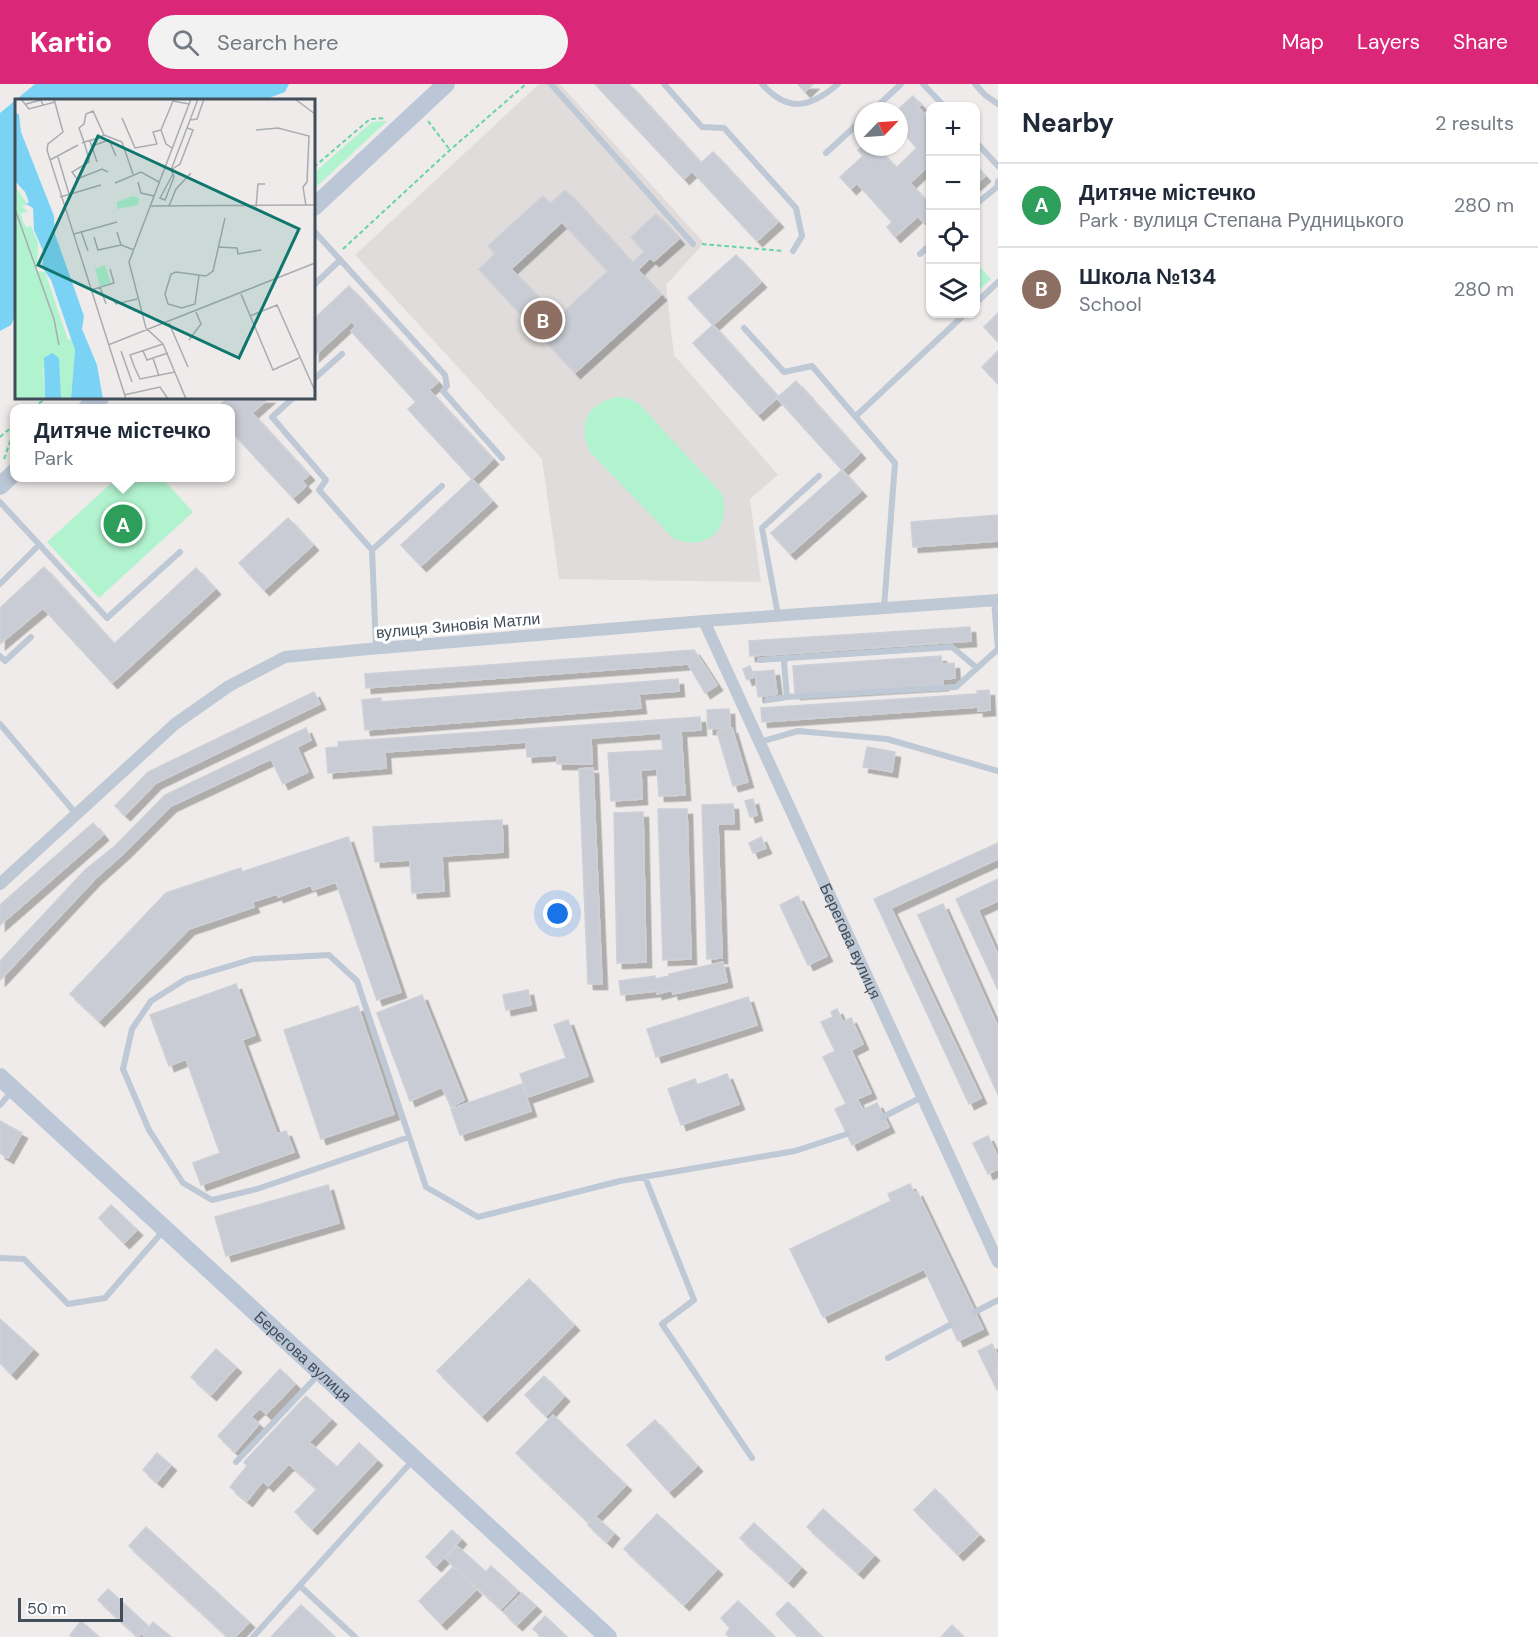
<!DOCTYPE html>
<html lang="en">
<head>
<meta charset="utf-8">
<style>
  :root { --surface:#fff; --page:#f2f2f3; --text:#1f2937; --muted:#747a83; --line:#e0e1e3; --accent:#db2777 }
  body { margin:0; font-family:"DM Sans",sans-serif; background:var(--page); color:var(--text) }
  .controls { position:absolute; right:18px; top:18px; display:grid; overflow:hidden; border-radius:12px; box-shadow:0 2px 4px #0004 }
  .controls button { width:54px; height:54px; display:grid; place-items:center; padding:0; border:0; border-bottom:2px solid var(--line); background:var(--surface); color:var(--text); font:30px sans-serif }
  .compass { position:absolute; left:854px; top:18px; width:54px; height:54px; border-radius:50%; background:var(--surface); box-shadow:0 2px 4px #0004; rotate:65deg }
  .scale { position:absolute; left:18px; bottom:15px; width:105px; box-sizing:border-box; padding-left:6px; border:3px solid #424d5a; border-top:0; font-size:16px; line-height:21px; white-space:nowrap; color:#424d5a; -webkit-text-stroke:4px #fff; paint-order:stroke }
  .you { position:absolute; left:558px; top:830px; width:21px; height:21px; margin:-15px; border:4px solid #fff; border-radius:50%; background:#1a73e8; box-shadow:0 0 0 9px #1a73e833 }
  .badge { display:grid; place-items:center; width:39px; height:39px; border-radius:50%; background:var(--accent); color:#fff; font-size:20px; font-weight:700 }
  .pin { position:absolute; translate:-50% -50%; border:3px solid #fff; box-shadow:0 2px 6px #0006 }
  .popup { position:absolute; left:10px; top:320px; width:225px; height:78px; box-sizing:border-box; display:grid; place-content:center; border-radius:12px; background:var(--surface); filter:drop-shadow(0 2px 4px #0005); font-size:20px; white-space:nowrap; color:var(--muted) }
  .popup b { font-size:22px; color:var(--text) }
  .popup::after { content:''; position:absolute; left:50%; top:100%; margin-left:-12px; border:12px solid transparent; border-top-color:var(--surface) }
  .list { margin:0; padding:0; list-style:none }
  h2 { display:flex; justify-content:space-between; align-items:center; height:78px; margin:0; padding:0 24px; font-size:26px }
  h2 small { font-size:20px; font-weight:400; color:var(--muted) }
  .list li { display:grid; grid-template-columns:39px 1fr auto; gap:18px; align-items:center; box-sizing:border-box; height:84px; padding:0 24px; border-top:2px solid var(--line) }
  .list b { display:block; font-size:22px; white-space:nowrap }
  .list p { margin:0; font-size:20px; white-space:nowrap; color:var(--muted) }
  .list em { font-size:20px; font-style:normal; color:var(--muted) }
  .icon { flex:none; width:33px; height:33px; fill:none; stroke:currentColor; stroke-width:2; stroke-linecap:round; stroke-linejoin:round }
  .map { position:relative; flex:none; width:998px; height:1553px; overflow:hidden }
  header { display:flex; align-items:center; gap:36px; box-sizing:border-box; height:84px; padding:0 30px; background:var(--accent); color:#fff }
  header strong { font-size:28px }
  nav { display:flex; gap:33px; margin-inline-start:auto; font-size:21px }
  .search { width:420px; height:54px; background:var(--page); display:flex; align-items:center; gap:15px; box-sizing:border-box; padding:0 21px; border-radius:33px; color:var(--muted); font-size:22px }
  main { display:flex }
  aside { flex:1; background:var(--surface) }
  .map>svg:first-child { display:block }
  .education { fill:#e0dcdc }
  .green { fill:#b2f3cf }
  .water { fill:#7ad3f5 }
  .building { fill:#c9ccd4; stroke:#ced0d8; stroke-width:1.5; fill-rule:evenodd; filter:url(#shadow) }
  .lines { fill:none; stroke-linecap:round; stroke-linejoin:round }
  .path { stroke:#67d4a5; stroke-width:2; stroke-dasharray:4.5 3; stroke-linecap:butt }
  .lane { stroke:#bfc9d5; stroke-width:6 }
  .street { stroke:#bfc9d5; stroke-width:12 }
  .secondary { stroke:#bbc7d7; stroke-width:18 }
  .labels { text-anchor:middle; stroke-width:6; stroke-linejoin:round; paint-order:stroke }
  .street-label { font-size:16px; fill:#424d5a; stroke:#fff }
  .inset-road { fill:none; stroke:#a9acb0; stroke-width:1.5 }
  .view { fill:#0f766e; fill-opacity:0.15; stroke:#0f766e; stroke-width:3 }
  .inset-edge { fill:none; stroke:#424d5a; stroke-width:3 }
</style>
</head>
<body>
<header>
<strong>Kartio</strong>
<div class="search"><svg class="icon" aria-label="search" viewBox="0 0 24 24"><circle cx="10" cy="10" r="6"/><path d="M15 15l6 6"/></svg>Search here</div>
<nav><a>Map</a><a>Layers</a><a>Share</a></nav>
</header>
<main>
<div class="map">
<svg width="998" height="1553" viewBox="0 0 998 1553">
  <defs>
    <filter id="shadow"><feDropShadow dx="5.5" dy="5.5" stdDeviation="0" flood-color="#0004"/></filter>
  </defs>
  <rect width="100%" height="100%" fill="#eeebea"/>
  <path class="education" d="M539 0H560L704 159 666 201 674 271 778 391 750 415 761 498 559 495 542 375 355 171Z"/>
  <path class="green" d="M387 37 314 105V89L372 38Z
    M976 179 991 195 976 209Z
    M620 313 631 315 640 321 722 410C732 444 708 468 674 455L590 368C576 340 589 317 620 313Z
    M117 394H162L193 428 99 514 47 458Z"/>
  <path class="water" d="M35 0H289L285 8 269 14 253 16H16V230L11 241 0 247V29Z"/>
  <path class="building" d="M595 0H629L701 79 713 68 778 138 757 157 692 87 684 95Z
    M798 0H813L805 8Z
    M913 12 921 21 918 23 930 36V80L910 99 930 121V133L924 139 918 132 895 153 887 143 892 138 857 99 851 105 840 93 863 72 858 66 863 62 877 63 896 84 917 64 899 44V27H896Z
    M975 81 985 92 975 101Z
    M565 106 632 179 645 167 631 153 656 130 679 155 654 177 650 174 638 186 661 211 575 289 479 185 495 170 488 162 543 112 550 120ZM562 138 608 187 557 234 511 185Z
    M736 171 761 198 713 241 688 214Z
    M349 202 438 298 429 306 493 375 472 395 408 325 416 318 351 247 356 242 352 237 314 272V235Z
    M998 229V258L984 243Z
    M713 241 778 313 796 297 860 369 842 386 777 314 758 331 693 259Z
    M998 267V300L982 283Z
    M228 314H269L252 329 309 391 302 397 306 402 293 414 231 347V324H216Z
    M842 386 861 407 790 470 771 449Z
    M472 395 492 417 421 482 401 461Z
    M998 431V457L913 463 911 438Z
    M288 434 313 461 264 506 239 479Z
    M44 483 114 560 196 484 215 505 112 599 43 524 0 560V524Z
    M970 543 971 557 750 572 749 557Z
    M694 566 717 601 705 609 688 580 366 604 365 590Z
    M941 572 942 580 954 579 955 594 943 595V601L795 610 793 582Z
    M750 582 754 593 747 596 743 585Z
    M774 586 777 610 758 613 755 588Z
    M678 595 679 607 639 610 641 624 365 646 362 616 381 614V618Z
    M989 606 990 626 978 627V623L762 638 761 624 977 610V607Z
    M314 608 320 620 156 699 125 731 115 722 148 688Z
    M729 625 730 644 708 645 707 626Z
    M700 633 701 646 681 647 685 711 659 712 657 685 641 686 642 715 611 717 608 669 663 666 661 649 591 654 592 680H557V671L527 673 526 658 385 668 386 684 328 689 326 664 338 663V658Z
    M306 644 311 656 297 663 308 688 283 700 271 675 171 722 124 769 95 795 0 896V877L85 786 116 761 165 711Z
    M732 644 748 698 733 702 717 648Z
    M867 663 895 668 892 688 863 683Z
    M593 684 602 900H588L579 685Z
    M753 715 757 731 750 733 745 717Z
    M733 720 734 740H718L722 874 707 875 702 721Z
    M658 725H687L691 875 663 876Z
    M643 728 646 878 617 879 614 729Z
    M502 736 503 768 442 772 444 807 412 809 410 776 375 778 373 743Z
    M93 739 103 751 0 841V821Z
    M348 753 401 908 377 916 336 798 313 806 311 801 278 813 277 810 252 818 254 823 189 845 99 937 70 910 166 809 241 784 242 788Z
    M761 753 766 764 753 769 749 759Z
    M998 759V775L891 824 981 1014 969 1020 874 815Z
    M998 795V817L978 826 998 871V906L956 815Z
    M798 812 827 872 808 881 780 821Z
    M943 820 998 943V1011L918 831Z
    M723 878 727 898 673 910 672 906 657 910 656 907 621 911 619 897 655 892V895L669 892V890Z
    M236 900 255 951 242 956 277 1050 286 1047 294 1068 201 1101 193 1079 220 1069 186 975 169 982 150 931Z
    M528 906 531 921 506 926 503 911Z
    M422 911 464 1016 451 1023 442 1003 410 1017 377 929Z
    M748 913 757 941 656 973 647 945Z
    M358 922 394 1030 321 1055 284 946Z
    M837 925 843 938 851 934 863 960 851 966 871 1009 857 1015 863 1026 877 1019 889 1043 852 1061 835 1025 846 1020 823 973 835 967 821 938 833 933 831 928Z
    M568 936 588 992 528 1013 520 990 566 974 554 941Z
    M727 990 739 1020 681 1041 668 1005 695 995 697 1001Z
    M522 1000 531 1027 460 1051 451 1025Z
    M0 1037 22 1049 8 1074 0 1069Z
    M988 1052 998 1073V1085L988 1090 973 1059Z
    M910 1100 914 1109 917 1107 983 1245 958 1257 924 1185 823 1233 790 1165 891 1117 888 1110Z
    M328 1101 339 1139 226 1172 215 1133Z
    M111 1121 137 1146 124 1159 99 1134Z
    M529 1195 574 1241 482 1332 437 1287Z
    M0 1235 33 1265 11 1290 0 1279Z
    M992 1260 998 1272 997 1306 978 1267Z
    M216 1265 236 1283 211 1311 191 1293Z
    M280 1285 295 1300 266 1330 260 1324 251 1333 259 1340 235 1368 218 1352Z
    M544 1292 564 1312 546 1332 525 1311Z
    M306 1312 331 1335 309 1358 337 1383 359 1359 377 1376 312 1445 295 1428 317 1405 289 1380 268 1402 263 1397 247 1417 230 1403 247 1382 244 1378Z
    M553 1331 626 1401 589 1439 516 1369Z
    M655 1336 697 1382 669 1408 627 1361Z
    M157 1369 171 1381 157 1398 143 1386Z
    M935 1405 979 1451 958 1471 914 1426Z
    M823 1425 874 1471 858 1489 807 1443Z
    M657 1430 717 1485 684 1521 624 1465Z
    M596 1433 614 1449 607 1458 588 1441Z
    M754 1439 801 1483 788 1498 740 1454Z
    M146 1443 249 1538 235 1553H228L129 1462Z
    M452 1446 461 1455 436 1482 426 1473Z
    M457 1462 486 1488 491 1482 518 1507 501 1525 445 1474Z
    M453 1483 476 1506 441 1540 419 1517Z
    M108 1505 148 1542 138 1553 98 1516Z
    M522 1509 536 1522 517 1541 503 1528Z
    M738 1517 775 1553H729L726 1550 730 1544 721 1534Z
    M788 1518 822 1553H798L776 1530Z
    M301 1521 335 1553H271Z
    M545 1532 567 1553H542L533 1545Z
    M81 1537 99 1553H72L70 1551Z
    M153 1538 171 1553H145L143 1551Z
    M952 1541 963 1553H941Z"/>
  <g class="lines">
    <path class="path" d="M428 37 450 66
      M314 83 370 35 386 34
      M702 160 783 167
      M343 165 450 66 526 0
      M33 324 46 314
      M0 353 15 340
      M4 375 15 344"/>
    <path class="lane" d="M551 0 693 160
      M664 0 702 43 724 44 796 124 802 152 793 167
      M762 0C788 29 810 24 838 0
      M923 0 944 22
      M975 0 985 11 998 20
      M872 27 901 0
      M975 57 998 82
      M899 58V59
      M826 69 863 35
      M975 121 997 103 998 97
      M314 147 445 291 447 302 443 307 502 374
      M920 170 930 161
      M314 201 340 176
      M975 220 998 198
      M744 244 784 288 812 282 895 379 884 524
      M314 295 342 270
      M293 314 272 333 326 396 319 406 372 466
      M856 332 965 230
      M0 418 107 534 180 468
      M0 500 39 461
      M994 516 998 566
      M778 531 762 444 819 392
      M376 564 372 466 442 402
      M0 572 5 577 31 553
      M760 576 787 574
      M977 584 952 563 787 574 784 578 787 613 956 603 997 566 998 567
      M767 616 787 613
      M0 640 77 731
      M760 658 798 647 887 655 998 687
      M0 1021 13 1006
      M883 1033 922 1013
      M409 1053 257 1105 212 1116 183 1099 149 1046 123 985 132 945 151 917 186 895 253 875 329 871 357 897 426 1103 478 1133 620 1097 795 1067 847 1050
      M645 1093 694 1216 662 1240 752 1374
      M0 1174 24 1175 68 1220 105 1214 164 1146
      M975 1228 998 1216
      M888 1274 950 1241
      M236 1378 320 1289
      M300 1502 355 1553
      M253 1553 414 1375"/>
    <g class="street">
      <path id="s1" d="M704 537 998 1178"/>
      <path d="M0 800 175 640 229 602 285 573 369 565 704 537 998 516"/>
    </g>
    <g class="secondary">
      <path d="M314 123 446 0"/>
      <path d="M87 324 100 314"/>
      <path d="M0 402 15 388"/>
      <path id="s2" d="M0 993 608 1553"/>
    </g>
  </g>
  <g class="labels">
    <g class="street-label">
      <text transform="translate(458 541) rotate(-5)" y="6">вулиця Зиновія Матли</text>
      <text dy="6" stroke="none"><textPath href="#s1" startOffset="352">Берегова вулиця</textPath></text>
      <text dy="6" stroke="none"><textPath href="#s2" startOffset="412">Берегова вулиця</textPath></text>
    </g>
  </g>
  <g transform="translate(15 15)">
    <rect width="300" height="300" fill="#eeebea"/>
    <path d="M0 87 11 103V107L6 106 13 113 6 114 8 123 12 128 16 127 23 143 22 172 30 173 53 241 57 240 60 253 56 300 45 299 28 268 30 300H0ZM118 97 124 99 123 106 102 110V103ZM90 166 96 184 85 187 80 170Z" fill="#b2f3cf"/>
    <path d="M0 14 4 15 6 33 39 117 40 135 69 217 67 230 82 266 88 300H56L60 251 36 181 27 168 29 154 19 131 18 109 11 105 14 103 10 93 0 82ZM37 254 44 259 46 300H30L29 259Z" fill="#7ad3f5"/>
    <path class="inset-road" d="M6 0 14 10 40 3M39 0 48 33 33 45 32 51 111 300M280 0 300 15M11 5 26 1 28 6M107 19 120 49 142 45 138 33 146 31M175 21 182 20 189 0M241 31 263 29 294 37 292 83 288 88 291 107M89 36 107 43 118 75M75 42 82 63M67 44 69 43 84 39 89 36 78 12 71 15 69 25 64 29 69 43 74 60V63L57 73 62 80 87 70 93 73M77 47 94 41 101 57M157 49 151 45 146 31 158 2 174 5M43 58 54 95M35 61 63 46M150 68 156 71 183 0M158 75 145 99 150 101 159 78 158 75 156 71 165 65 178 31 172 29M123 83 126 94 139 97M100 84 126 73 144 83M45 98 86 86M135 107 300 106M154 107 161 90 176 74M241 108 243 85H250M0 110 39 220 44 246M66 132 73 152M102 133 106 146 119 151M59 135 102 123M79 138 83 151 106 146M203 148 222 149 223 155 246 151M184 176 180 205 167 209 153 205 150 195 156 175 161 173 191 177 198 172 210 119M85 188 91 205M76 191 99 184 95 170M226 195 258 271 284 259M98 200 101 205 122 200M235 217 262 206 300 292M154 224 173 268M174 241 186 225 181 213M148 245 115 256 119 267 125 280 160 273M93 246 300 164M106 252 117 283M128 252 132 261 153 254M138 259 144 277M109 296 145 288 153 300M171 300 148 245 131 229 114 163 176 0"/>
    <path class="view" d="M83 37 284 130 224 259 23 166Z"/>
    <rect width="300" height="300" class="inset-edge"/>
  </g>
</svg>
<div class="controls">
<button>+</button>
<button>−</button>
<button><svg class="icon" aria-label="locate" viewBox="0 0 24 24"><circle cx="12" cy="12" r="6"/><path d="M12 2v4M12 18v4M2 12h4M18 12h4"/></svg></button>
<button><svg class="icon" aria-label="layers" viewBox="0 0 24 24"><path d="M12 4l9 5-9 5-9-5zM3 14l9 5 9-5"/></svg></button>
</div>
<svg class="compass" viewBox="-18 -18 36 36"><path d="M0-13l5 13h-10z" fill="#e53935"/><path d="M0 13l5-13h-10z" fill="#747a83"/></svg>
<div class="scale">50 m</div>
<div class="you"></div>
<div class="pin badge" style="left:123px;top:440px;background:#2e9e5b">A</div>
<div class="popup"><b>Дитяче містечко</b>Park</div>
<div class="pin badge" style="left:543px;top:236px;background:#8d6e63">B</div>
</div>
<aside>
<h2>Nearby<small>2 results</small></h2>
<ul class="list">
<li><span class="badge" style="background:#2e9e5b">A</span><div><b>Дитяче містечко</b><p>Park · вулиця Степана Рудницького</p></div><em>280 m</em></li>
<li><span class="badge" style="background:#8d6e63">B</span><div><b>Школа №134</b><p>School</p></div><em>280 m</em></li>
</ul>
</aside>
</main>
</body>
</html>
